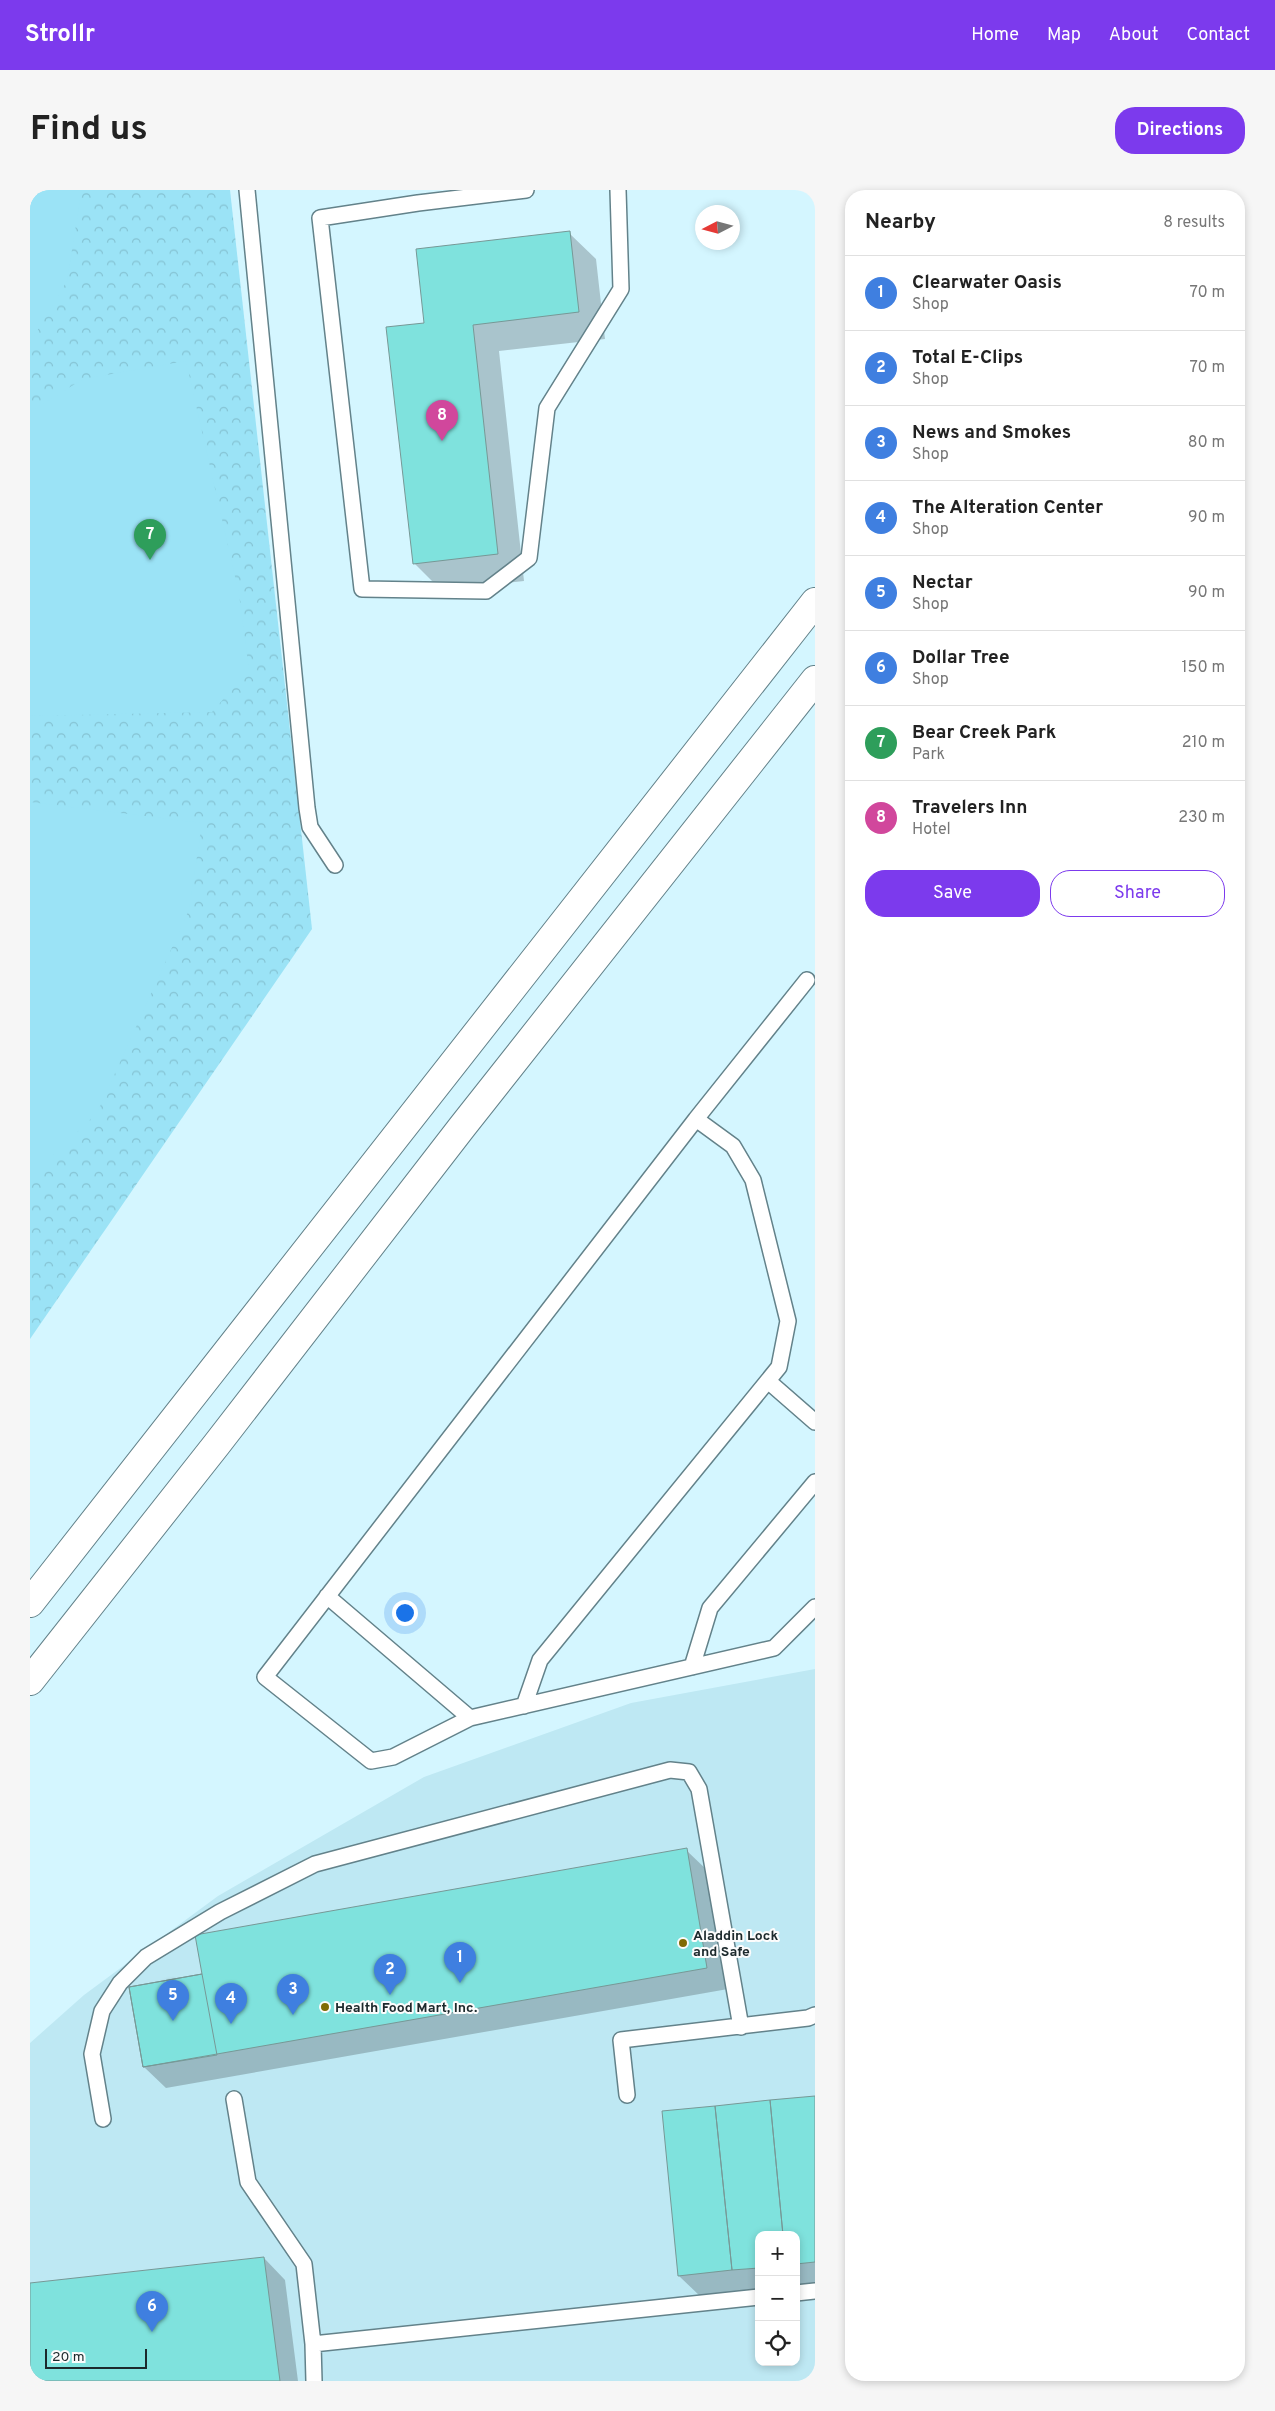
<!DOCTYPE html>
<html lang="en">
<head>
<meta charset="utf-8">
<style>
  :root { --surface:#fff; --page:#f6f6f6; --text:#222; --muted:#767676; --line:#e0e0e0; --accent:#7c3aed }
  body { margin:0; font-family:Overpass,sans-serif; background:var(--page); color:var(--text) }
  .controls { position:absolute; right:15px; bottom:15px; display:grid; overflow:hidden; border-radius:10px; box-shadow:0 2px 8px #0003 }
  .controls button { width:45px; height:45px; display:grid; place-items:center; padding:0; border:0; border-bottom:1px solid var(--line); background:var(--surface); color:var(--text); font:25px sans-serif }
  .compass { position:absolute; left:665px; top:15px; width:45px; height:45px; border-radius:50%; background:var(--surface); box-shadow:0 2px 8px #0003; rotate:264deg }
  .scale { position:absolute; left:15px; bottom:12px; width:102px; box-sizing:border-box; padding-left:5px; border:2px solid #1c292c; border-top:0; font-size:14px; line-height:18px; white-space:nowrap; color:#1c292c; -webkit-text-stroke:4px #fcfcfc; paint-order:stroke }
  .you { position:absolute; left:374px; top:1422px; width:18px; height:18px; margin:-12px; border:4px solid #fff; border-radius:50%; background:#1a73e8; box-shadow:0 0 0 8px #1a73e833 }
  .badge { display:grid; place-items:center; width:32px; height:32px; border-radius:50%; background:var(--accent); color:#fff; font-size:16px; font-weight:700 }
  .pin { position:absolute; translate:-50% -41px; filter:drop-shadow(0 1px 2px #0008) }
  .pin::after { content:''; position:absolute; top:26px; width:18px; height:15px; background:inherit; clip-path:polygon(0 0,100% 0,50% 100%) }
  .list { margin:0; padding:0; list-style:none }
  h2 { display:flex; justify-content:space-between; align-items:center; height:65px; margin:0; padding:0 20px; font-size:21px }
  h2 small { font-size:16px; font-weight:400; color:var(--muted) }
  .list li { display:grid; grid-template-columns:32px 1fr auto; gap:15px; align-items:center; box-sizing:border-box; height:75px; padding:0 20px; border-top:1px solid var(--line) }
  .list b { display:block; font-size:19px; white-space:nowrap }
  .list p { margin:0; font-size:16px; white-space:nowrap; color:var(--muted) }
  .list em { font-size:16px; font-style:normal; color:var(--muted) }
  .actions { display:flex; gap:10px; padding:15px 20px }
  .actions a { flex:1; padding:11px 0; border:1px solid var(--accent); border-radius:20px; text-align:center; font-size:18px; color:var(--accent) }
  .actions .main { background:var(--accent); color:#fff }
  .icon { flex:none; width:28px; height:28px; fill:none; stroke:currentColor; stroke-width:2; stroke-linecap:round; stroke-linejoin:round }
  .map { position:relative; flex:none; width:785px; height:2191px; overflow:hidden; border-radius:20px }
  header { display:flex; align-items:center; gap:30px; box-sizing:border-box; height:70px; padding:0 25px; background:var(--accent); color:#fff }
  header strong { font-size:24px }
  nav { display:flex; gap:28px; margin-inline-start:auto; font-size:18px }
  .intro { display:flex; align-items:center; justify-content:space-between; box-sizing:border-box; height:120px; padding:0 30px }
  h1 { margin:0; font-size:35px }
  .button { padding:12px 22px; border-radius:20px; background:var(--accent); color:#fff; font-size:18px; font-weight:700 }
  main { display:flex; gap:30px; padding:0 30px }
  aside { flex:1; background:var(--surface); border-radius:20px; box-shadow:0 2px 8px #0003 }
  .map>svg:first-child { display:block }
  .built { fill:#bee8f3; fill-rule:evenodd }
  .park { fill:url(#park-crowns) }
  .pitch { fill:#9be3f6 }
  .shadow { fill:#0003 }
  .building { fill:#7fe2dd; stroke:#779896 }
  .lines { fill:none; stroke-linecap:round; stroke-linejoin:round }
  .lane-casing { stroke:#63828a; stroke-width:18 }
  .highway-casing { stroke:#63828a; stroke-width:30 }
  .lane { stroke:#fff; stroke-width:15 }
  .highway { stroke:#fff; stroke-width:28 }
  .poi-dot { fill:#806c06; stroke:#fcfcfc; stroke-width:2 }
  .labels { text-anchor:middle; stroke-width:4; stroke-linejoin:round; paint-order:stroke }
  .poi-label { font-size:14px; font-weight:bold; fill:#1c292c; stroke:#fcfcfc; text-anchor:start }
</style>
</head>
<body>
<header>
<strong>Strollr</strong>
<nav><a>Home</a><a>Map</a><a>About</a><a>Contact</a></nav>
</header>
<div class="intro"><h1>Find us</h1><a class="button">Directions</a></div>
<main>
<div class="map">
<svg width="785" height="2191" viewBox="0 0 785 2191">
  <defs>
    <pattern id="park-crowns" width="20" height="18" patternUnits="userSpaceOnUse" patternTransform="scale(1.25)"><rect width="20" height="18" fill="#9be3f6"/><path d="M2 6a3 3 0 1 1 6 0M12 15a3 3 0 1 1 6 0" fill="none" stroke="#85c3d3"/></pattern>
  </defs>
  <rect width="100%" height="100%" fill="#d4f6ff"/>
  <path class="built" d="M785 1479V2191H0V1853L54 1805 188 1706 394 1587 601 1513ZM729 2045H766V2172H729Z"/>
  <path class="park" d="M0 0H200L282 739 0 1149Z"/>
  <path class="pitch" d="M0 0H51V4L37 91 0 153Z
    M156 171 209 404 219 480 182 522 0 526V222L53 189Z
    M0 612 172 633 159 720 67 923 0 988Z"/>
  <path class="shadow" d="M539 43 566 69 575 149 469 161 494 391 411 400 384 373 396 134Z
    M656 1660 678 1681 698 1799 136 1898 114 1877 100 1798 174 1785Z
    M785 1907V2096L766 2097V2045H729V2101L671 2107 649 2086Z
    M234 2068 255 2090 268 2191H0V2094Z"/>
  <path class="building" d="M540 41 549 122 443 135 468 364 383 374 356 137 394 133 386 59Z
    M657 1658 677 1778 113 1877 99 1797 172 1784 165 1745Z
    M172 1784 187 1865 113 1877 99 1797Z
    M785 1906V2072L766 2074V2045H753L740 1910Z
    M740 1910 753 2045H729V2078L702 2080 685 1916Z
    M685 1916 702 2080 648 2086 632 1921Z
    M234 2067 250 2191H0V2093Z"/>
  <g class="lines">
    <g class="lane-casing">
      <path id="lane" d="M217 0 277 618 280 637 305 675
        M496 0 388 13 290 28 332 399 456 401 499 368 517 218 591 99 588 0
        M666 929 777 790
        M738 1191 785 1232
        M297 1406 440 1528
        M662 1477 680 1418 785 1292
        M494 1516 510 1470 749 1177 758 1131 723 990 703 956 666 929 235 1487 341 1571 363 1567 440 1528 744 1458 785 1417
        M597 1905 591 1850 778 1828 785 1825
        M204 1909 218 1992 274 2074 283 2154
        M73 1929 62 1864 72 1821 90 1793 116 1767 190 1722 285 1674 640 1580 659 1582 669 1599 711 1837
        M766 2103 785 2101
        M284 2191 283 2154 729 2107"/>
    </g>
    <g class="highway-casing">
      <path id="highway" d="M0 1413 785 412
        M0 1491 187 1254 432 937 785 490"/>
    </g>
    <use href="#lane" class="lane"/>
    <use href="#highway" class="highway"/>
  </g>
  <g class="poi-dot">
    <circle cx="653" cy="1753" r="5"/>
    <circle cx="295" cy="1817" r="5"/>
  </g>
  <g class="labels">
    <g class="poi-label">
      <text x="663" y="1750">Aladdin Lock<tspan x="663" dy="16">and Safe</tspan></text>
      <text x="305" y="1822">Health Food Mart, Inc.</text>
    </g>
  </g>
</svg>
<div class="controls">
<button>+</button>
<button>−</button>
<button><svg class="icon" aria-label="locate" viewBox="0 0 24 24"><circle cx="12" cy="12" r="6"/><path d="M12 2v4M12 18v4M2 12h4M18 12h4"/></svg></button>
</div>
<svg class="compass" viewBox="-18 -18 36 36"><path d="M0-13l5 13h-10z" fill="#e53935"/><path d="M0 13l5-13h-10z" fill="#767676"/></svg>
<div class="scale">20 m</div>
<div class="you"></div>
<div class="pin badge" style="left:430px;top:1793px;background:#3f7fe0">1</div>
<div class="pin badge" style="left:360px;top:1805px;background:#3f7fe0">2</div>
<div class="pin badge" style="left:263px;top:1825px;background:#3f7fe0">3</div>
<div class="pin badge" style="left:201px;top:1834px;background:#3f7fe0">4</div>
<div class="pin badge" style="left:143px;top:1831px;background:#3f7fe0">5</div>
<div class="pin badge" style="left:122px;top:2142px;background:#3f7fe0">6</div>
<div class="pin badge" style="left:120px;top:370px;background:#2e9e5b">7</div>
<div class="pin badge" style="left:412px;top:251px;background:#d1479c">8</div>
</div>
<aside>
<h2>Nearby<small>8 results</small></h2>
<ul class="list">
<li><span class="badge" style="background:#3f7fe0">1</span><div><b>Clearwater Oasis</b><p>Shop</p></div><em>70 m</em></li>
<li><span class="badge" style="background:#3f7fe0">2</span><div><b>Total E-Clips</b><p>Shop</p></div><em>70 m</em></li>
<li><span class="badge" style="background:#3f7fe0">3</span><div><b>News and Smokes</b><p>Shop</p></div><em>80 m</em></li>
<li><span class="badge" style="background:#3f7fe0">4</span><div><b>The Alteration Center</b><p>Shop</p></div><em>90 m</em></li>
<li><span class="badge" style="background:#3f7fe0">5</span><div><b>Nectar</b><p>Shop</p></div><em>90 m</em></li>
<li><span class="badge" style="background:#3f7fe0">6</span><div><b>Dollar Tree</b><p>Shop</p></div><em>150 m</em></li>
<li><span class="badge" style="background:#2e9e5b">7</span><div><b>Bear Creek Park</b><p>Park</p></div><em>210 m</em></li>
<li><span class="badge" style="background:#d1479c">8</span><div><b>Travelers Inn</b><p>Hotel</p></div><em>230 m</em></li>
</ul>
<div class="actions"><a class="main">Save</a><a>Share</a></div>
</aside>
</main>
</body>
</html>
